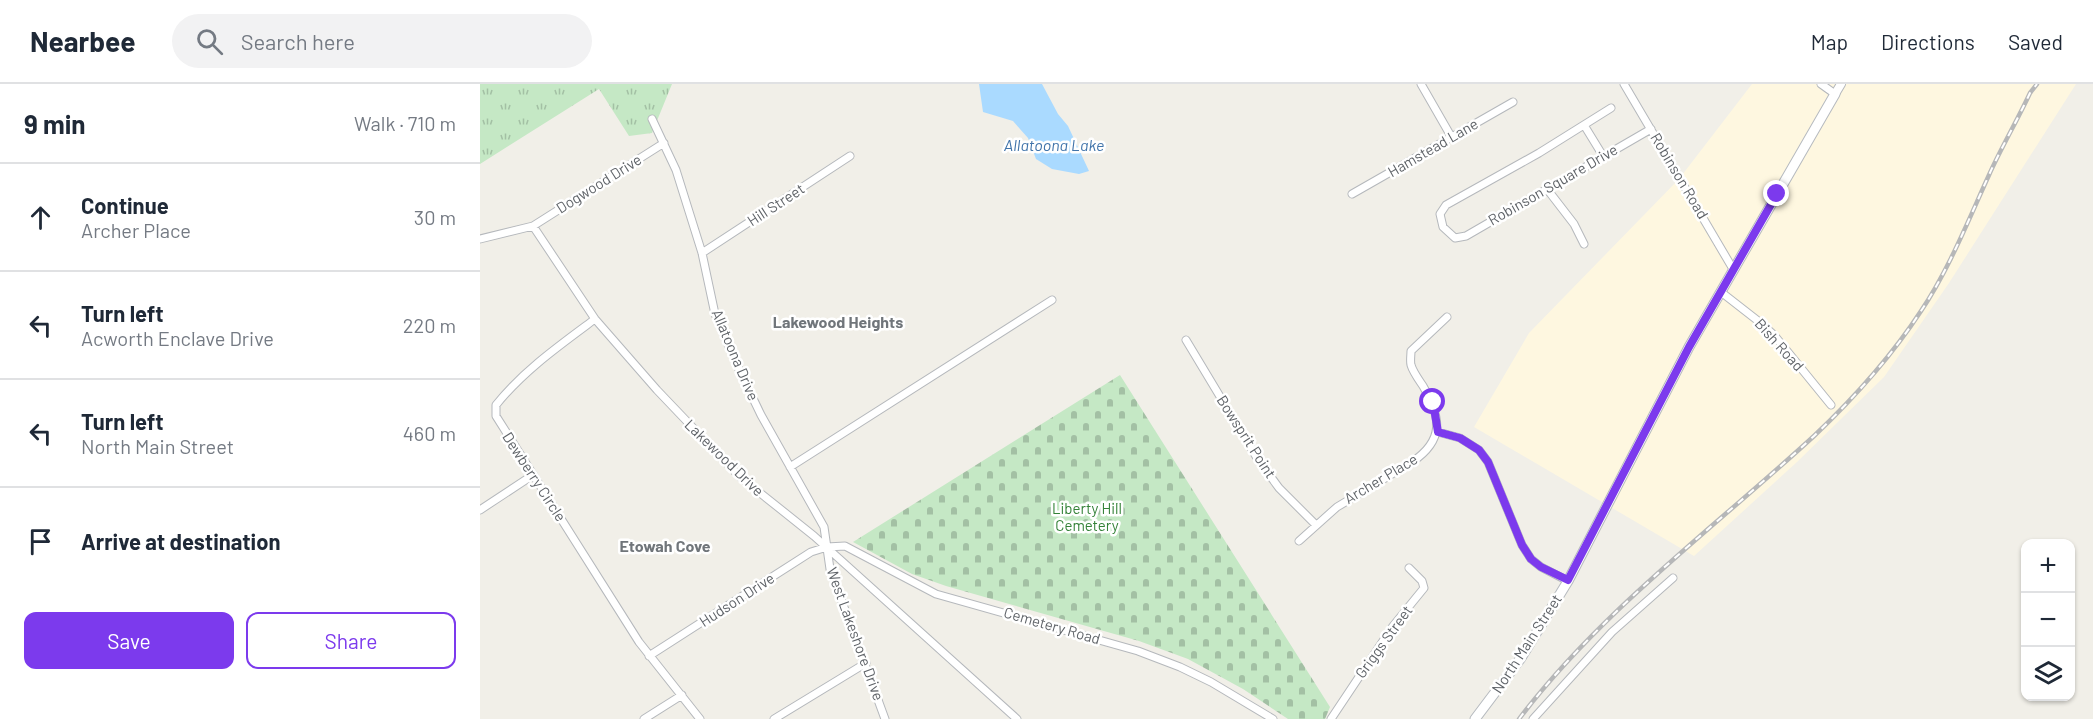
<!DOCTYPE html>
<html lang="en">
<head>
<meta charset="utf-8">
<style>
  :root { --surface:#fff; --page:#f2f2f3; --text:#1f2937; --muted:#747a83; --line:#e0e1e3; --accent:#7c3aed }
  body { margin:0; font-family:Barlow,sans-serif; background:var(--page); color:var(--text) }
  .controls { position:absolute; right:18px; bottom:18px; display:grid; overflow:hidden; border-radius:12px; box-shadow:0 2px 4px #0004 }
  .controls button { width:54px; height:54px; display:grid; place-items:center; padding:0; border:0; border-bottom:2px solid var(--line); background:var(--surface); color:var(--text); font:30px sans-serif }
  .stop { position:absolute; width:18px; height:18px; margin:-14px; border:4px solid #7c3aed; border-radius:50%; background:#fff }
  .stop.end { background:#7c3aed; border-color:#fff; box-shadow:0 2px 6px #0008 }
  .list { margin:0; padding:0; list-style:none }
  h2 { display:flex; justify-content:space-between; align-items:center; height:78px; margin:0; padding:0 24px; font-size:26px }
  h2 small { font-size:20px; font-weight:400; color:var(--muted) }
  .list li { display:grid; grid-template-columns:39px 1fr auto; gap:18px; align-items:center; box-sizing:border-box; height:108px; padding:0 24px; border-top:2px solid var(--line) }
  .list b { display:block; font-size:22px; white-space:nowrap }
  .list p { margin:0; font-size:20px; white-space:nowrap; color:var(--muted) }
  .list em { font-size:20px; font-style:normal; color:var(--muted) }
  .actions { display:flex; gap:12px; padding:18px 24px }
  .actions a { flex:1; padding:14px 0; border:2px solid var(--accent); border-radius:12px; text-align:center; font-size:21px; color:var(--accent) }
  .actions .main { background:var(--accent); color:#fff }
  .icon { flex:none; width:33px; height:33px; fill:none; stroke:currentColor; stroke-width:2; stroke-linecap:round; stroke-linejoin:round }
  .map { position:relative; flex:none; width:1613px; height:635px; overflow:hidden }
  header { display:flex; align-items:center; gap:36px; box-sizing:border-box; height:84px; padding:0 30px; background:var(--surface); border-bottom:2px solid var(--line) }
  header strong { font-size:28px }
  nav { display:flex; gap:33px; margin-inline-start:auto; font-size:21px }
  .search { width:420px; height:54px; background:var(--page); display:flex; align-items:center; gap:15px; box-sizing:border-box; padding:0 21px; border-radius:33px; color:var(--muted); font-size:22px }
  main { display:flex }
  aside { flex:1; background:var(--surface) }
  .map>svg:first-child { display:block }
  .commercial { fill:#fef7e0 }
  .cemetery { fill:url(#cemetery-stones) }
  .park { fill:url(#park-tufts) }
  .water { fill:#aadaff }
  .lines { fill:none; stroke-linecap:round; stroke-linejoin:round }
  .minor-casing { stroke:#b5b8bc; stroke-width:9 }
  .tertiary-casing { stroke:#b5b8bc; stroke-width:10 }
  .secondary-casing { stroke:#b6babf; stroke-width:11 }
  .minor { stroke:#fff; stroke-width:7 }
  .tertiary { stroke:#fff; stroke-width:8 }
  .secondary { stroke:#fff; stroke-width:9 }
  .rail-casing { stroke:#b6b7b8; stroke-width:4.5 }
  .rail { stroke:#fff; stroke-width:2; stroke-dasharray:7; stroke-linecap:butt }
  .route { stroke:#7c3aed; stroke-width:8 }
  .labels { text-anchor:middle; stroke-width:5; stroke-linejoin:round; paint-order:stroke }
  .street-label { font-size:15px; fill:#5f6368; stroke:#fff }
  .park-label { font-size:15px; fill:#348238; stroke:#fff }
  .water-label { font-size:16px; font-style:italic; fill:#4174aa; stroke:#fff }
  .neighbourhood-label { font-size:16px; font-weight:bold; fill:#70757a; stroke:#fff }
</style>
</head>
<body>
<header>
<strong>Nearbee</strong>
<div class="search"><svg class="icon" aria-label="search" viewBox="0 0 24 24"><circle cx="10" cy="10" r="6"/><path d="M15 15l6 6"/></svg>Search here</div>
<nav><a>Map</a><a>Directions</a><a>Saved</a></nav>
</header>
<main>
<aside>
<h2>9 min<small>Walk · 710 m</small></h2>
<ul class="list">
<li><svg class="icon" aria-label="ahead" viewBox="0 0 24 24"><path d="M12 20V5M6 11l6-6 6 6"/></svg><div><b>Continue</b><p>Archer Place</p></div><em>30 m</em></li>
<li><svg class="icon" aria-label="left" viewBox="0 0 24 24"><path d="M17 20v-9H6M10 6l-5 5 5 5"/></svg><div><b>Turn left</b><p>Acworth Enclave Drive</p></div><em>220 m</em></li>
<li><svg class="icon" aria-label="left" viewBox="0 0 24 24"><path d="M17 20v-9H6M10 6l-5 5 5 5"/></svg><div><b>Turn left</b><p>North Main Street</p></div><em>460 m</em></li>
<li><svg class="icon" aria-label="arrive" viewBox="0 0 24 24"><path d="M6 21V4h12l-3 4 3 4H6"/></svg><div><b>Arrive at destination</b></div></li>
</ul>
<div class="actions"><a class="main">Save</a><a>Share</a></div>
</aside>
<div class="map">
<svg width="1613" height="635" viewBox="0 0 1613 635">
  <defs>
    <pattern id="cemetery-stones" width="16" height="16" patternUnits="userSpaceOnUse" patternTransform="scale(1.5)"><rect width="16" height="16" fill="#c5e8c5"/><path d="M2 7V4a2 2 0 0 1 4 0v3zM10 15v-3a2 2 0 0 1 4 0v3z" fill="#a3c0a4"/></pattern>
    <pattern id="park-tufts" width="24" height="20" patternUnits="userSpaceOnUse" patternTransform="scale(1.5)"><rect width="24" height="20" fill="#c5e8c5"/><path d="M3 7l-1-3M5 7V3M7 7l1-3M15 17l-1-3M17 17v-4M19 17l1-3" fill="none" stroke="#a3c0a4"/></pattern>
  </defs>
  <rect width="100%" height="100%" fill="#f1efe8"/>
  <path class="commercial" d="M1272 0H1340L1348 4 1350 0H1596L1469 199 1404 293 1317 378 1214 472 994 343 1049 249 1199 95Z"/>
  <path class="cemetery" d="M640 291 850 623 845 635H808L763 605 708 575 659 557 466 502 432 490 373 458Z"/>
  <path class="park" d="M0 0H192L172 49 149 52 119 5 0 80Z"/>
  <path class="water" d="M499 0H562L578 30 588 42 609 87 599 90 572 85 556 75 548 54 533 37 503 28Z"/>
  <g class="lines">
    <g class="minor-casing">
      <path id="minor" d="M941 0 972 54
        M1144 0 1253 185
        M1341 0 1355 10
        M1131 24 1059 69 966 121 960 130 963 143 975 154 986 152 1171 45
        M172 35 196 86 222 169 235 230 255 277 281 331 344 443 350 485 405 635
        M1104 41 1123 72
        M1067 105 1094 140 1104 160
        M872 110 1033 18
        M53 142 115 235 177 306 259 392 334 452 537 635
        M0 155 53 142 184 59
        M222 169 370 72
        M1241 208 1282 240 1294 251 1351 321
        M115 235C80 261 43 287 16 321V332L159 558 220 635
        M706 256 777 374 799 404 836 441
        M958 348 980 354 999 366 1008 378 1042 461 1051 475 1061 483 1088 497
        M310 383 572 216
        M0 426 53 391
        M819 457 857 423 932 378C965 356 961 333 943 302 939 296 933 288 931 281 930 277 931 271 931 267L967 233
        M169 572 331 468 347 463 365 462 456 510 658 567 700 583 731 598 793 635
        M164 635 202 611
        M294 635 386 579
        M851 635 913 542 944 504 942 497 929 484
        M1053 635 1132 548 1193 494"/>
    </g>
    <g class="tertiary-casing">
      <path id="tertiary" d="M1355 10 1361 0"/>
    </g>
    <g class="secondary-casing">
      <path id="secondary" d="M995 635 1041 574 1088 497 1209 263 1355 10"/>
    </g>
    <use href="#minor" class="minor"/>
    <use href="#tertiary" class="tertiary"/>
    <use href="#secondary" class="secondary"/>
    <g class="rail-casing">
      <path id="rail" d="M1039 635C1122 526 1234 444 1334 352 1374 314 1411 273 1441 227 1469 185 1488 137 1509 91 1521 64 1537 37 1550 9L1557 0"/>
    </g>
    <use href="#rail" class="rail"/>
  </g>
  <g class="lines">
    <path class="route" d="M953 318 958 348 980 354 999 366 1008 378 1042 461 1051 475 1061 483 1088 496 1209 263 1297 110"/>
  </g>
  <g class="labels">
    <g class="street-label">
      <text transform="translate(953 64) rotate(-30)" y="5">Hamstead Lane</text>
      <text transform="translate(1199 92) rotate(59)" y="5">Robinson Road</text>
      <text transform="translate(119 100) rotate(-32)" y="5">Dogwood Drive</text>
      <text transform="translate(1073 101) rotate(-30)" y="5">Robinson Square Drive</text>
      <text transform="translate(296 121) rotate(-33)" y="5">Hill Street</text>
      <text transform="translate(1299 261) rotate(48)" y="5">Bish Road</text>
      <text transform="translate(255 271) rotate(67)" y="5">Allatoona Drive</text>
      <text transform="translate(766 353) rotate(57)" y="5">Bowsprit Point</text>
      <text transform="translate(244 374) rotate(44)" y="5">Lakewood Drive</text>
      <text transform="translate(54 393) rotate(57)" y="5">Dewberry Circle</text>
      <text transform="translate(901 395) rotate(-31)" y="5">Archer Place</text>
      <text transform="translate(257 516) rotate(-33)" y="5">Hudson Drive</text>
      <text transform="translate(572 542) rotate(16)" y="5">Cemetery Road</text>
      <text transform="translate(375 550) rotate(70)" y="5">West Lakeshore Drive</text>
      <text transform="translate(904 558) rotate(-54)" y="5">Griggs Street</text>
      <text transform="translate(1047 560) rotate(-57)" y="5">North Main Street</text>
    </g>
    <g class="park-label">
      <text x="607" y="430">Liberty Hill<tspan x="607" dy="17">Cemetery</tspan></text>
    </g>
    <g class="water-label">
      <text x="574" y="67">Allatoona Lake</text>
    </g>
    <g class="neighbourhood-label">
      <text x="358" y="244">Lakewood Heights</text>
      <text x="185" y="468">Etowah Cove</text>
    </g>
  </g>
</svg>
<div class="controls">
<button>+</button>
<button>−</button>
<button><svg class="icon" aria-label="layers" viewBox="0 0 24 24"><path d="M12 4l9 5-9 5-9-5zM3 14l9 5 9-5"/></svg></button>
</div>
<div class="stop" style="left:953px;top:318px"></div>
<div class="stop end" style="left:1297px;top:110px"></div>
</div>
</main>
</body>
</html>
